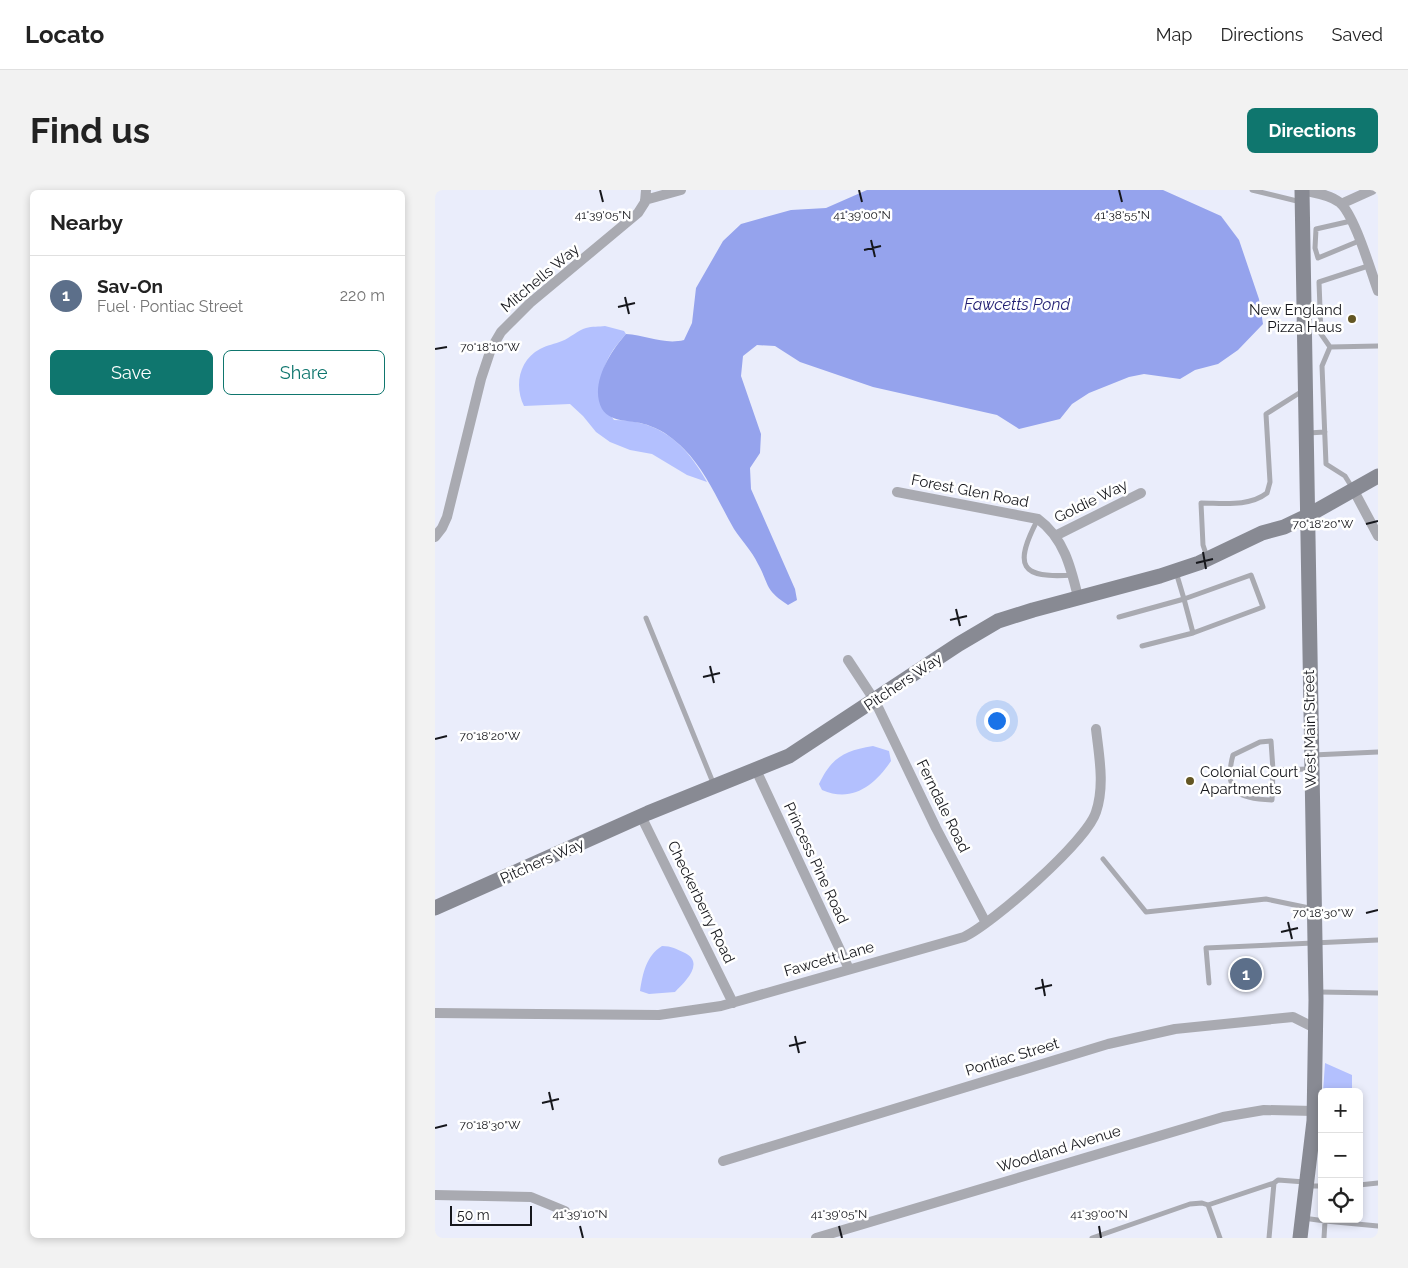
<!DOCTYPE html>
<html lang="en">
<head>
<meta charset="utf-8">
<style>
  :root { --surface:#fff; --page:#f2f2f2; --text:#222; --muted:#767676; --line:#e0e0e0; --accent:#0f766e }
  body { margin:0; font-family:Raleway,sans-serif; background:var(--page); color:var(--text) }
  .controls { position:absolute; right:15px; bottom:15px; display:grid; overflow:hidden; border-radius:8px; box-shadow:0 2px 8px #0003 }
  .controls button { width:45px; height:45px; display:grid; place-items:center; padding:0; border:0; border-bottom:1px solid var(--line); background:var(--surface); color:var(--text); font:25px sans-serif }
  .scale { position:absolute; left:15px; bottom:12px; width:82px; box-sizing:border-box; padding-left:5px; border:2px solid #16171c; border-top:0; font-size:14px; line-height:18px; white-space:nowrap; color:#16171c; -webkit-text-stroke:4px #fff; paint-order:stroke }
  .you { position:absolute; left:561px; top:530px; width:18px; height:18px; margin:-12px; border:4px solid #fff; border-radius:50%; background:#1a73e8; box-shadow:0 0 0 8px #1a73e833 }
  .badge { display:grid; place-items:center; width:32px; height:32px; border-radius:50%; background:var(--accent); color:#fff; font-size:16px; font-weight:700 }
  .pin { position:absolute; translate:-50% -50%; border:2px solid #fff; box-shadow:0 1px 5px #0006 }
  .list { margin:0; padding:0; list-style:none }
  h2 { display:flex; justify-content:space-between; align-items:center; height:65px; margin:0; padding:0 20px; font-size:21px }
  h2 small { font-size:16px; font-weight:400; color:var(--muted) }
  .list li { display:grid; grid-template-columns:32px 1fr auto; gap:15px; align-items:center; box-sizing:border-box; height:80px; padding:0 20px; border-top:1px solid var(--line) }
  .list b { display:block; font-size:19px; white-space:nowrap }
  .list p { margin:0; font-size:16px; white-space:nowrap; color:var(--muted) }
  .list em { font-size:16px; font-style:normal; color:var(--muted) }
  .actions { display:flex; gap:10px; padding:15px 20px }
  .actions a { flex:1; padding:11px 0; border:1px solid var(--accent); border-radius:8px; text-align:center; font-size:18px; color:var(--accent) }
  .actions .main { background:var(--accent); color:#fff }
  .icon { flex:none; width:28px; height:28px; fill:none; stroke:currentColor; stroke-width:2; stroke-linecap:round; stroke-linejoin:round }
  .map { position:relative; flex:none; width:943px; height:1048px; overflow:hidden; border-radius:8px }
  header { display:flex; align-items:center; gap:30px; box-sizing:border-box; height:70px; padding:0 25px; background:var(--surface); border-bottom:1px solid var(--line) }
  header strong { font-size:24px }
  nav { display:flex; gap:28px; margin-inline-start:auto; font-size:18px }
  .intro { display:flex; align-items:center; justify-content:space-between; box-sizing:border-box; height:120px; padding:0 30px }
  h1 { margin:0; font-size:35px }
  .button { padding:12px 22px; border-radius:8px; background:var(--accent); color:#fff; font-size:18px; font-weight:700 }
  main { display:flex; gap:30px; padding:0 30px }
  aside { flex:1; background:var(--surface); border-radius:8px; box-shadow:0 2px 8px #0003 }
  .map>svg:first-child { display:block }
  .green { fill:#b3c0fe }
  .water { fill:#95a3ed }
  .lines { fill:none; stroke-linecap:round; stroke-linejoin:round }
  .lane { stroke:#a9aab1; stroke-width:5 }
  .street { stroke:#a9aab1; stroke-width:10 }
  .secondary { stroke:#888a93; stroke-width:15 }
  .ticks { fill:none; stroke:#16171c; stroke-width:2 }
  .poi-dot { fill:#635623; stroke:#fff; stroke-width:2 }
  .labels { text-anchor:middle; stroke-width:5; stroke-linejoin:round; paint-order:stroke }
  .street-label { font-size:15px; fill:#16171c; stroke:#fff }
  .poi-label { font-size:15px; fill:#16171c; stroke:#fff; text-anchor:end }
  .water-label { font-size:16px; font-style:italic; fill:#201d71; stroke:#fff }
  .ticks-label { font-size:12px; text-anchor:middle; fill:#16171c; stroke:#fff; stroke-width:5; stroke-linejoin:round; paint-order:stroke }
</style>
</head>
<body>
<header>
<strong>Locato</strong>
<nav><a>Map</a><a>Directions</a><a>Saved</a></nav>
</header>
<div class="intro"><h1>Find us</h1><a class="button">Directions</a></div>
<main>
<aside>
<h2>Nearby<small></small></h2>
<ul class="list">
<li><span class="badge" style="background:#5c6f8a">1</span><div><b>Sav-On</b><p>Fuel · Pontiac Street</p></div><em>220 m</em></li>
</ul>
<div class="actions"><a class="main">Save</a><a>Share</a></div>
</aside>
<div class="map">
<svg width="943" height="1048" viewBox="0 0 943 1048">
  <rect width="100%" height="100%" fill="#eaedfb"/>
  <path class="green" d="M170 136 189 141 191 144C171 166 166 180 164 209L179 230C225 230 251 254 272 292L252 285 217 264 195 260 175 252 161 242 148 226 135 214 89 216C79 196 84 170 105 159 112 155 120 154 127 151 135 148 143 140 151 138 157 136 164 137 170 136Z
    M438 556 454 561 456 571C439 596 417 613 387 600L384 594C397 567 409 561 438 556Z
    M227 756C237 756 241 759 250 763 270 773 250 792 240 802L214 804 205 801C208 783 211 766 227 756Z
    M890 873 917 885V902H888Z"/>
  <path class="water" d="M432 0H728L786 26 804 50 824 109 828 134 803 160 783 174 760 180 745 189 709 184 694 187 654 203 637 214 625 229 584 239 562 225 438 197 365 172 340 156 322 155 308 166 306 186 326 244 325 263 315 278 316 299 360 399 362 410 353 415C329 399 335 396 323 374 317 361 307 351 299 339 284 313 271 281 249 259 239 249 229 241 215 236 200 229 176 234 167 219 154 195 175 162 191 144 211 145 229 155 249 150L257 133 261 98 288 51 306 34 356 20 391 18Z"/>
  <g class="lines">
    <path class="lane" d="M817 0 866 12
      M916 31 881 39 880 58 883 68 924 51
      M895 157 943 156
      M873 243 890 242
      M918 299 910 286 891 274 887 176 895 157 886 144 884 92 933 76
      M603 329C578 376 585 389 638 385
      M772 367 768 355 766 313C788 313 814 317 832 303L835 292 831 224 869 200
      M684 427 749 409 758 443
      M211 428 279 595
      M707 456 758 443 828 417 816 385 749 409 741 382
      M878 565 943 562
      M838 580 837 610C803 609 788 602 798 565L825 552 836 551 838 580 875 579
      M668 669 711 722 831 709 879 719
      M774 793 771 758 943 750
      M884 802 943 803
      M924 995 943 993
      M873 996H887
      M868 1028 890 1031 889 1048
      M890 1031 943 1036
      M657 1048 755 1014 767 1013 773 1015
      M785 1048 773 1015 839 993
      M834 1048 839 993 843 990 870 992"/>
    <path class="street" d="M867 0C879 3 894 4 904 12 919 23 936 82 943 101
      M210 10 246 0
      M906 14 937 0
      M918 299 943 346
      M462 302 603 329C629 348 636 378 643 407
      M620 346 706 303
      M0 347 7 338 12 327 46 189 56 159 66 142 95 113 203 23 210 12 211 0
      M413 470 440 511 501 638 551 733
      M321 580 414 779
      M206 626 298 813
      M0 823 224 825 286 816 529 747C557 734 652 651 661 622 670 595 664 566 661 539
      M288 971 673 854 740 839 858 827 880 838
      M0 1005 96 1007 130 1021
      M381 1048 788 927 829 920 879 921"/>
    <path class="secondary" d="M0 718 213 623 354 566 524 454 563 431 598 420 725 386 764 373 827 343 849 337 872 326 943 286
      M865 1048 879 931 881 810 867 0"/>
  </g>
  <path class="ticks" d="M165 0 168 12M424 0 427 12M684 0 687 12M436 50 440 67M429 60 446 56M190 107 194 124M183 117 200 113M0 159 12 157M931 334 943 331M768 362 771 379M761 373 778 369M521 419 525 436M515 430 532 426M275 476 279 493M268 487 285 483M0 549 12 546M931 723 943 720M853 732 857 749M846 742 863 738M607 789 610 806M600 799 617 795M360 846 364 863M354 856 371 852M114 902 118 920M107 913 124 909M0 938 12 935M145 1036 148 1048M404 1036 407 1048M664 1036 666 1048"/>
  <g class="poi-dot">
    <circle cx="917" cy="129" r="5"/>
    <circle cx="755" cy="591" r="5"/>
  </g>
  <g class="labels">
    <g class="street-label">
      <text transform="translate(105 88) rotate(-40)" y="5">Mitchells Way</text>
      <text transform="translate(535 301) rotate(11)" y="5">Forest Glen Road</text>
      <text transform="translate(656 311) rotate(-26)" y="5">Goldie Way</text>
      <text transform="translate(468 492) rotate(-34)" y="5">Pitchers Way</text>
      <text transform="translate(875 539) rotate(-91)" y="5">West Main Street</text>
      <text transform="translate(508 616) rotate(64)" y="5">Ferndale Road</text>
      <text transform="translate(107 671) rotate(-24)" y="5">Pitchers Way</text>
      <text transform="translate(381 673) rotate(65)" y="5">Princess Pine Road</text>
      <text transform="translate(266 712) rotate(64)" y="5">Checkerberry Road</text>
      <text transform="translate(394 769) rotate(-16)" y="5">Fawcett Lane</text>
      <text transform="translate(577 867) rotate(-17)" y="5">Pontiac Street</text>
      <text transform="translate(624 959) rotate(-17)" y="5">Woodland Avenue</text>
    </g>
    <g class="poi-label">
      <text x="907" y="125">New England<tspan x="907" dy="17">Pizza Haus</tspan></text>
      <text x="765" y="587" text-anchor="start">Colonial Court<tspan x="765" dy="17">Apartments</tspan></text>
    </g>
    <g class="water-label">
      <text x="582" y="120">Fawcetts Pond</text>
    </g>
  </g>
  <g class="ticks-label">
    <text x="168" y="29">41°39'05"N</text>
    <text x="427" y="29">41°39'00"N</text>
    <text x="687" y="29">41°38'55"N</text>
    <text x="55" y="161">70°18'10"W</text>
    <text x="888" y="338">70°18'20"W</text>
    <text x="55" y="550">70°18'20"W</text>
    <text x="888" y="727">70°18'30"W</text>
    <text x="55" y="939">70°18'30"W</text>
    <text x="145" y="1028">41°39'10"N</text>
    <text x="404" y="1028">41°39'05"N</text>
    <text x="664" y="1028">41°39'00"N</text>
  </g>
</svg>
<div class="controls">
<button>+</button>
<button>−</button>
<button><svg class="icon" aria-label="locate" viewBox="0 0 24 24"><circle cx="12" cy="12" r="6"/><path d="M12 2v4M12 18v4M2 12h4M18 12h4"/></svg></button>
</div>
<div class="scale">50 m</div>
<div class="you"></div>
<div class="pin badge" style="left:811px;top:784px;background:#5c6f8a">1</div>
</div>
</main>
</body>
</html>
